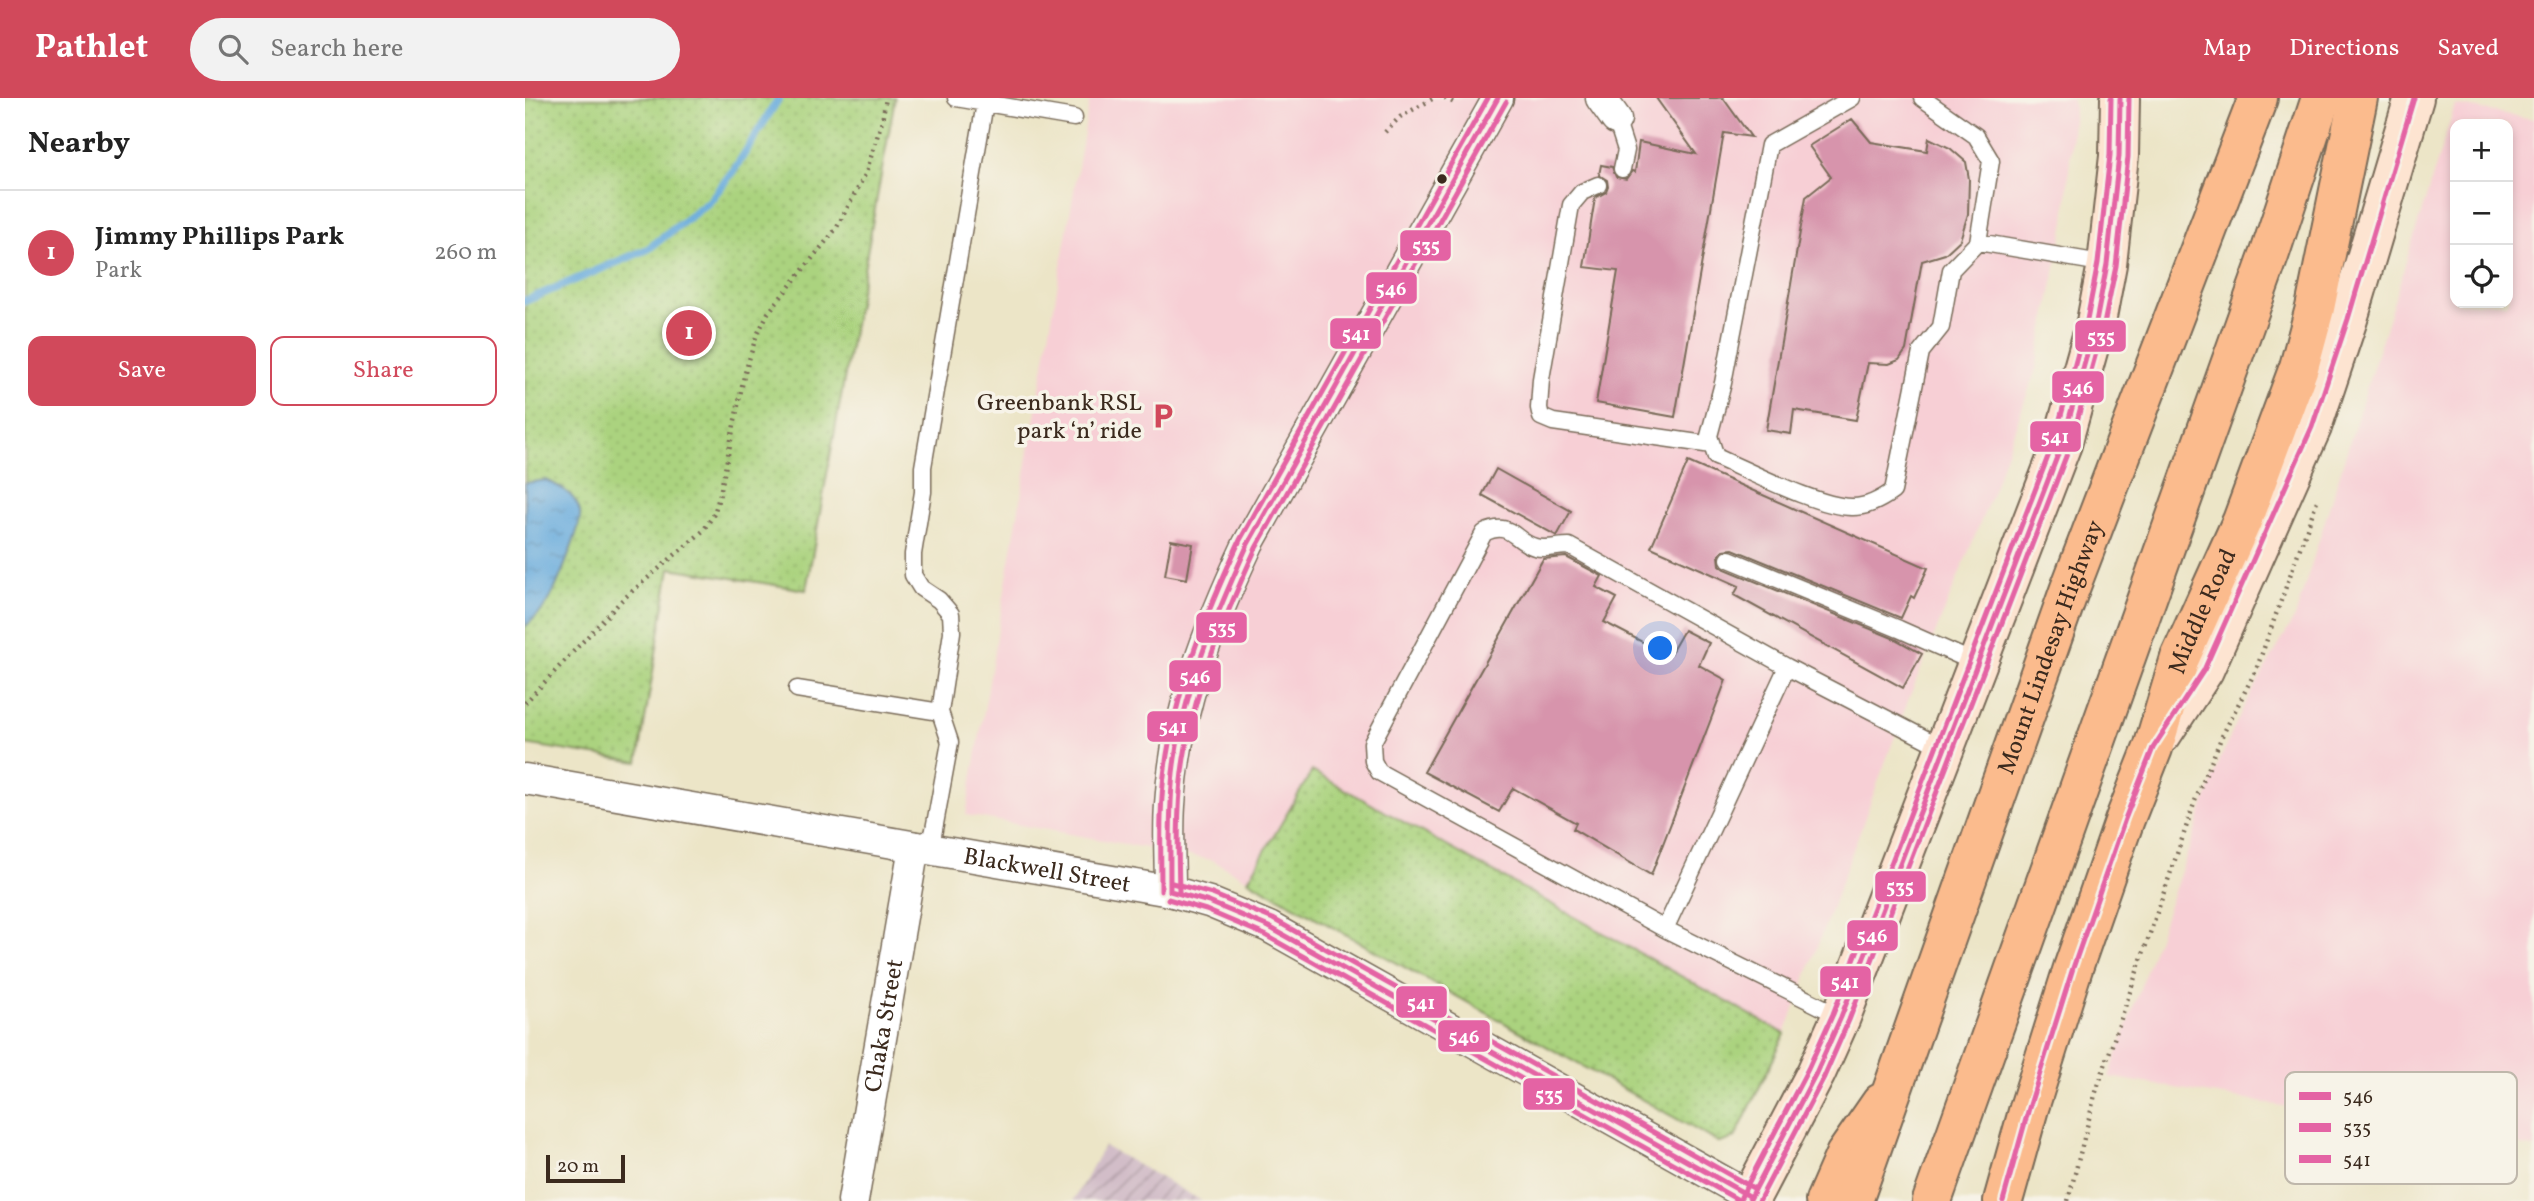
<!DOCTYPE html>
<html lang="en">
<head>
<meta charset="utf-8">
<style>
  :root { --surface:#fff; --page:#f2f2f2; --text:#222; --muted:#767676; --line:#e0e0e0; --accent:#d1495b }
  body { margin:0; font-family:Vollkorn,serif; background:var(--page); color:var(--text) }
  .controls { position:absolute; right:21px; top:21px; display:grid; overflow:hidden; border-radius:14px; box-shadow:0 4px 10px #0003 }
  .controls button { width:63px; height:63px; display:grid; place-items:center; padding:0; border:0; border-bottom:2px solid var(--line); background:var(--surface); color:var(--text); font:35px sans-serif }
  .scale { position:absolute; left:21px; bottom:18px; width:79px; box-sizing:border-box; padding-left:7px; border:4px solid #3b2a1e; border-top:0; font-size:19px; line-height:24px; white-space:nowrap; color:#3b2a1e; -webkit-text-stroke:5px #f7f3e8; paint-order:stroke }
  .you { position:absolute; left:1136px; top:551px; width:24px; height:24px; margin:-18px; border:5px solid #fff; border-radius:50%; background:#1a73e8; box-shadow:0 0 0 10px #1a73e833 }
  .badge { display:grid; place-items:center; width:46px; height:46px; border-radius:50%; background:var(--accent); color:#fff; font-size:23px; font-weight:700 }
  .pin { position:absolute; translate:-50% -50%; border:4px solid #fff; box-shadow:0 2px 7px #0006 }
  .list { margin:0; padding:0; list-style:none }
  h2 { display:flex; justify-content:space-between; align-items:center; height:91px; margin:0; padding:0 28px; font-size:30px }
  h2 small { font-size:23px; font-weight:400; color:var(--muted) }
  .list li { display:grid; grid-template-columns:46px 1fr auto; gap:21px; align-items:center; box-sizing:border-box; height:126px; padding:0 28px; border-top:2px solid var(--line) }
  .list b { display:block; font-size:26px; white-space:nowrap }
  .list p { margin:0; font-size:23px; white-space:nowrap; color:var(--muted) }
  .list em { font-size:23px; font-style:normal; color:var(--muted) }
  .actions { display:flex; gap:14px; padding:21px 28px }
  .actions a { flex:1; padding:16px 0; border:2px solid var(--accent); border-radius:14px; text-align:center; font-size:24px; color:var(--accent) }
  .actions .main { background:var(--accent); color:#fff }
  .icon { flex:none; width:38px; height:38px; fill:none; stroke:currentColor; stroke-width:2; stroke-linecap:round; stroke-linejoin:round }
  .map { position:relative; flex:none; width:2009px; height:1103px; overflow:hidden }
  header { display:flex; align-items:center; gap:42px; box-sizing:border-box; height:98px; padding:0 35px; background:var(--accent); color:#fff }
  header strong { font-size:33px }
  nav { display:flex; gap:38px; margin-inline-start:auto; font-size:24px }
  .search { width:490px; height:63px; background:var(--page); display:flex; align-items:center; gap:18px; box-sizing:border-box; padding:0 24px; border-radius:38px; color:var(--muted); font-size:26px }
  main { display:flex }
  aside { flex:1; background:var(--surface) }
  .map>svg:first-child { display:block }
  .built { fill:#f7cfd5; fill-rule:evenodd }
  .industrial { fill:url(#industrial-furrows) }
  .grass { fill:url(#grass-dots); stroke:#737e4e; stroke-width:2 }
  .water { fill:url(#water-ripples); stroke:#526b7e; stroke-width:2 }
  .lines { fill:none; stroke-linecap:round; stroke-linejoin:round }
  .stream { stroke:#69acdd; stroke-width:8 }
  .building { fill:#d794ac }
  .lane-casing { stroke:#796b59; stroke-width:19 }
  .street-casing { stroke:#796b59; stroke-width:33 }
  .secondary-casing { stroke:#796b59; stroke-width:42 }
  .primary-casing { stroke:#796b59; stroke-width:42 }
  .highway-casing { stroke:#796b59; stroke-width:42 }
  .path { stroke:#796b59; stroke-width:4.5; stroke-dasharray:2 5; stroke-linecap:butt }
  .lane { stroke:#fff; stroke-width:16 }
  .street { stroke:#fff; stroke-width:30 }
  .secondary { stroke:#fde4d1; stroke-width:38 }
  .primary { stroke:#fbbb8d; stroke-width:38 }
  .highway { stroke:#fbbb8d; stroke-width:38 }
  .bus-1-casing { stroke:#f7f3e8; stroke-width:10 }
  .bus-2-casing { stroke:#f7f3e8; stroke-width:10 }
  .bus-3-casing { stroke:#f7f3e8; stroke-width:10 }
  .bus-1 { stroke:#e463a4; stroke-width:5 }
  .bus-2 { stroke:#e463a4; stroke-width:5 }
  .bus-3 { stroke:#e463a4; stroke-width:5 }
  .bus-dot { fill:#3b2a1e; stroke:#f7f3e8; stroke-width:2.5 }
  .labels { text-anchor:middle; stroke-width:7; stroke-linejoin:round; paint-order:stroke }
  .poi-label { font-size:24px; fill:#3b2a1e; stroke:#f7f3e8; text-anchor:end }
  .street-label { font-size:24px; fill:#3b2a1e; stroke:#f7f3e8 }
  .key { fill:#f7f3e8; stroke:#bfb7ab; stroke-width:2 }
  .key-label { font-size:19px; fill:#3b2a1e }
  .line-badge { stroke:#f7f3e8; stroke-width:2.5 }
  .badge-label { font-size:19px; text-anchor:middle; font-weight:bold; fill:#fff }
</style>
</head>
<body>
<header>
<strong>Pathlet</strong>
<div class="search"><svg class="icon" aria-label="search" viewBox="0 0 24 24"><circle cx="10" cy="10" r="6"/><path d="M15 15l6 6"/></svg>Search here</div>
<nav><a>Map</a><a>Directions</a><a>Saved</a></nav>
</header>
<main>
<aside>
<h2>Nearby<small></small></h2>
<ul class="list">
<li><span class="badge">1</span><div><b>Jimmy Phillips Park</b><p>Park</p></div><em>260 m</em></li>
</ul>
<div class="actions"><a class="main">Save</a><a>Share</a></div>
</aside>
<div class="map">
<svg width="2009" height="1103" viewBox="0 0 2009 1103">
  <defs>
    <pattern id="industrial-furrows" width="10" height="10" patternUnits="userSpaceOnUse" patternTransform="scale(1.75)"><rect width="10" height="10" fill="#d2bdc8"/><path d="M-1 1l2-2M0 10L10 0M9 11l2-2" fill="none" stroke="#ac9aa2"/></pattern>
    <pattern id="grass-dots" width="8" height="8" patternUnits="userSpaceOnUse" patternTransform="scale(1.75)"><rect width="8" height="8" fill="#abd37f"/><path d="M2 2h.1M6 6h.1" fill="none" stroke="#94b56d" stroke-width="1.8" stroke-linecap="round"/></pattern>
    <pattern id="water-ripples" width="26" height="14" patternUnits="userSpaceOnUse" patternTransform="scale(1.75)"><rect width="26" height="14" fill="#69acdd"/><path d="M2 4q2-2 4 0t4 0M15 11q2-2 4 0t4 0" fill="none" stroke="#588cb3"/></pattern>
  </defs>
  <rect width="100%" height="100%" fill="#f7f3e8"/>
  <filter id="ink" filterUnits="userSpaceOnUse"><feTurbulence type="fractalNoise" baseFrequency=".0143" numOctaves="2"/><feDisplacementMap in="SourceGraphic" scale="14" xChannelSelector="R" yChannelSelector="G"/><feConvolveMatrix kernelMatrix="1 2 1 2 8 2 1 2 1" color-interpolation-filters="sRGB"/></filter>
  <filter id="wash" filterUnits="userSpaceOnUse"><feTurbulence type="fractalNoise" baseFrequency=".00686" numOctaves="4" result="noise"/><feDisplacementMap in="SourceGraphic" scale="28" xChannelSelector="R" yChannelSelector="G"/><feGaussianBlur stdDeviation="1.57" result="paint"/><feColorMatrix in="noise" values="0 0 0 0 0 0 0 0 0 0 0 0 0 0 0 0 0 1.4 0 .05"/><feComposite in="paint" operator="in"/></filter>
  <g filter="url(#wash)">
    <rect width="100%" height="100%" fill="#ece5c7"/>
    <path class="built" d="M565 0H1547L1549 10 1540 124 1511 271 1466 398 1384 600 1260 936 787 673 723 782 687 762 441 717Z
      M1930 7 2009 21V1050L1584 979 1696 659 1719 608 1770 519ZM1983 26V205H1930V26Z"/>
    <path class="industrial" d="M579 1048 677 1103H548Z"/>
    <path class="grass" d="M0 0H370L281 492 145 470 113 664 0 646Z
      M787 673 1260 936 1210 1040 1195 1045 723 782Z"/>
    <path class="water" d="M21 382C36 389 51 397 55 414 58 426 30 493 22 506 17 514 7 522 0 529V385Z"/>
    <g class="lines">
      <path class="stream" d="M0 203 123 151 184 104 211 69 254 0"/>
    </g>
    <g id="blocks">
      <path class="building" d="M1131 0H1198L1226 39 1199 35 1150 319 1071 305 1093 173 1059 169 1070 100 1081 94 1083 89 1082 82 1074 77 1076 67 1087 69 1091 79 1101 81 1107 73 1110 74 1114 44 1171 56Z
        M1327 21 1346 44 1402 53 1404 40 1425 50 1441 64 1444 81 1443 116 1435 142 1420 156 1397 163 1381 252 1374 262 1364 266 1343 265 1331 322 1269 312 1266 336 1241 332 1281 99 1306 79 1284 48Z
        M1163 364 1403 470 1389 500 1386 498 1376 520 1208 451 1198 452 1194 458 1195 467 1200 471 1370 541 1397 556 1378 590 1209 497 1214 488 1126 449Z
        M971 371 1046 413 1032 438 957 397Z
        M646 442 668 446 662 481 640 477Z
        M1041 459 1077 478 1071 489 1092 500 1079 524 1144 558 1159 532 1184 545 1174 567 1201 582 1126 777 1048 731 1051 725 988 690 974 714 899 674 1018 461Z"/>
    </g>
  </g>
  <g filter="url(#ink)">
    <use href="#blocks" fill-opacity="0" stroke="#796b59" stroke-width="2"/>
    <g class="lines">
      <g class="lane-casing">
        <path id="lane" d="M431 0 549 20
          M1327 0 1244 47 1198 285 1184 338 1191 359C1224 373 1295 410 1328 409 1342 409 1357 401 1368 393L1396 254 1416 229 1426 172 1453 144
          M1397 0 1451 38 1466 63 1453 144 1582 166
          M1091 21 1101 52 1097 71
          M1073 87 1057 94 1046 107 1016 281 1014 310 1016 319 1028 324 1187 347
          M1204 461 1374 531 1453 566
          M272 591 415 614
          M392 748 408 737 425 644 415 614 427 534 426 516 414 502 396 490 388 477V456L398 394V369L460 5
          M1140 831 1262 569
          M1315 918 1140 831 854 674 848 663 847 645 959 435C987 422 988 443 1010 449 1021 452 1033 448 1044 448L1262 569 1420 651"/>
      </g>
      <g class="street-casing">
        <g id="street">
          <path d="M1076 0 1091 21"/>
          <path id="s1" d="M0 681 645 793 684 804 744 829 1226 1099"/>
          <path d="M645 793C645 765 643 736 645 707 650 614 684 529 723 446L973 0"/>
          <path id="s2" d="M328 1103 389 749"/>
        </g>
      </g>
      <g class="secondary-casing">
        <path id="secondary" d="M1637 636 1679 572 1787 329 1823 221 1889 0
          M1224 1103 1291 975 1316 919 1537 346 1571 224 1582 166 1594 58 1595 0"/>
      </g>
      <g class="primary-casing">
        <g id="primary">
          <path d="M1300 1103 1320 1057 1356 1005"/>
          <path id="s3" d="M1478 1103 1504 1010 1548 870 1600 721 1628 650 1655 560 1717 423 1774 269 1790 210 1833 0"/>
        </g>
      </g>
      <g class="highway-casing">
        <g id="highway">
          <path id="s4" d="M1328 1103 1544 493 1733 0"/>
          <path d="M1407 1103 1745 155 1796 0"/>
        </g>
      </g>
      <path class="path" d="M920 0 931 6
        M860 34 875 19 909 0
        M0 605 97 502 178 433 189 416 195 396 219 278 231 239 243 215 311 131 341 75 357 23 361 0
        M1543 1103 1570 997 1670 703 1697 638 1731 572 1793 400"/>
      <use href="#lane" class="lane"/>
      <use href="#street" class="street"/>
      <use href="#secondary" class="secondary"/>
      <use href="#primary" class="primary"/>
      <use href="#highway" class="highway"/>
      <g class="bus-1-casing">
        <path id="bus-1" d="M645 793C645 753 644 714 648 675 657 595 690 519 723 446L973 0
          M645 793 684 804 744 829 1226 1099
          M1224 1103 1291 975 1316 919 1537 346 1571 224 1582 166 1594 58 1595 0
          M1478 1103 1504 1010 1548 870 1600 721 1628 650 1679 572 1787 329 1823 221 1889 0"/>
      </g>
      <g class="bus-2-casing">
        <path id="bus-2" d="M654 793C653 753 652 714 657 674 667 596 698 522 731 450L981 4
          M643 801 681 812 740 837 1215 1103
          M1234 1103 1299 979 1324 922 1545 348 1579 226 1591 168 1603 59 1604 0"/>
      </g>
      <g class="bus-3-casing">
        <path id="bus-3" d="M647 785 687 796 748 821 1230 1091
          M636 793C636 752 634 711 640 670 651 590 681 515 715 442L963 0
          M1216 1099 1283 971 1308 916 1529 343 1562 222 1573 165 1585 57 1586 0"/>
      </g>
      <use href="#bus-1" class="bus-1"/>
      <use href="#bus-2" class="bus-2"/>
      <use href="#bus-3" class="bus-3"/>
    </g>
  </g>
  <defs>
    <g id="parking-bare" transform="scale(2.1)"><path d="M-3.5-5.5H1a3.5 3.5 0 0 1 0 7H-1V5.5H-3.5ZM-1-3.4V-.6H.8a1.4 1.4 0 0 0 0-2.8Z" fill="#d1495b" stroke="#f7f3e8" stroke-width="2.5" paint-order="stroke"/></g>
  </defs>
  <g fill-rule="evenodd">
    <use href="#parking-bare" x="638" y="318"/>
  </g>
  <circle class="bus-dot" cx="917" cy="81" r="6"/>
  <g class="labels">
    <g class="poi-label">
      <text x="617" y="312">Greenbank RSL<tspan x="617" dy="28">park ‘n’ ride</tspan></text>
    </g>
    <g class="street-label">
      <text dy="8" stroke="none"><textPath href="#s3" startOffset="623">Middle Road</textPath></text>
      <text dy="8" stroke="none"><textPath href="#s4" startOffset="588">Mount Lindesay Highway</textPath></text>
      <text dy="8" stroke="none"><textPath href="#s1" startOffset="530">Blackwell Street</textPath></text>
      <text dy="8" stroke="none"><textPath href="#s2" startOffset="178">Chaka Street</textPath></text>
    </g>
  </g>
  <rect x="1760" y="974" width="232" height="112" rx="10" class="key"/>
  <rect x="1774" y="994" width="32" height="8" fill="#e463a4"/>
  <rect x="1774" y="1025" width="32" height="9" fill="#e463a4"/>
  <rect x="1774" y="1057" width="32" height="8" fill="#e463a4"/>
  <g class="key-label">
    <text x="1818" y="1005">546</text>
    <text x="1818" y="1036">535</text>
    <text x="1818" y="1068">541</text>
  </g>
  <g class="line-badge">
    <rect x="874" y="131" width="53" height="33" rx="7" fill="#e463a4"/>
    <rect x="840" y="173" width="53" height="34" rx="7" fill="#e463a4"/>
    <rect x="804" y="219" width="53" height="33" rx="7" fill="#e463a4"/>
    <rect x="1549" y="221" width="53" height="34" rx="7" fill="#e463a4"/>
    <rect x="1526" y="272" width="54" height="34" rx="7" fill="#e463a4"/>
    <rect x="1504" y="322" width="53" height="33" rx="7" fill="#e463a4"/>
    <rect x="670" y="513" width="53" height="33" rx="7" fill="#e463a4"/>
    <rect x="643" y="561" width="54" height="34" rx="7" fill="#e463a4"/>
    <rect x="621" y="612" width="53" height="33" rx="7" fill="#e463a4"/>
    <rect x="1349" y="772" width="53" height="33" rx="7" fill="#e463a4"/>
    <rect x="1321" y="821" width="53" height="33" rx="7" fill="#e463a4"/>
    <rect x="1294" y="867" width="53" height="33" rx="7" fill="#e463a4"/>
    <rect x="870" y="887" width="53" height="34" rx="7" fill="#e463a4"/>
    <rect x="912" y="921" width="54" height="34" rx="7" fill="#e463a4"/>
    <rect x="997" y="979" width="54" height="34" rx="7" fill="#e463a4"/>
  </g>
  <g class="badge-label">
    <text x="901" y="154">535</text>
    <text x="866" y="197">546</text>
    <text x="831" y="242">541</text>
    <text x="1576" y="245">535</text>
    <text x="1553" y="296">546</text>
    <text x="1530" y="345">541</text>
    <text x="697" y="536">535</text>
    <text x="670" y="585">546</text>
    <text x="648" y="635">541</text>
    <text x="1375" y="795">535</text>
    <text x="1347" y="844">546</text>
    <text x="1320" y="890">541</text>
    <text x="896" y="911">541</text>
    <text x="939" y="945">546</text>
    <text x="1024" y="1003">535</text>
  </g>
</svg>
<div class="controls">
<button>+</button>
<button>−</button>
<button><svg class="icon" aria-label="locate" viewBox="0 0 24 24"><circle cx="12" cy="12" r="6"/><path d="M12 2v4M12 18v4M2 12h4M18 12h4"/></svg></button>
</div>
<div class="scale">20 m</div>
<div class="you"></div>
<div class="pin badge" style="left:164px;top:235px">1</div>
</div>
</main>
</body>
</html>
